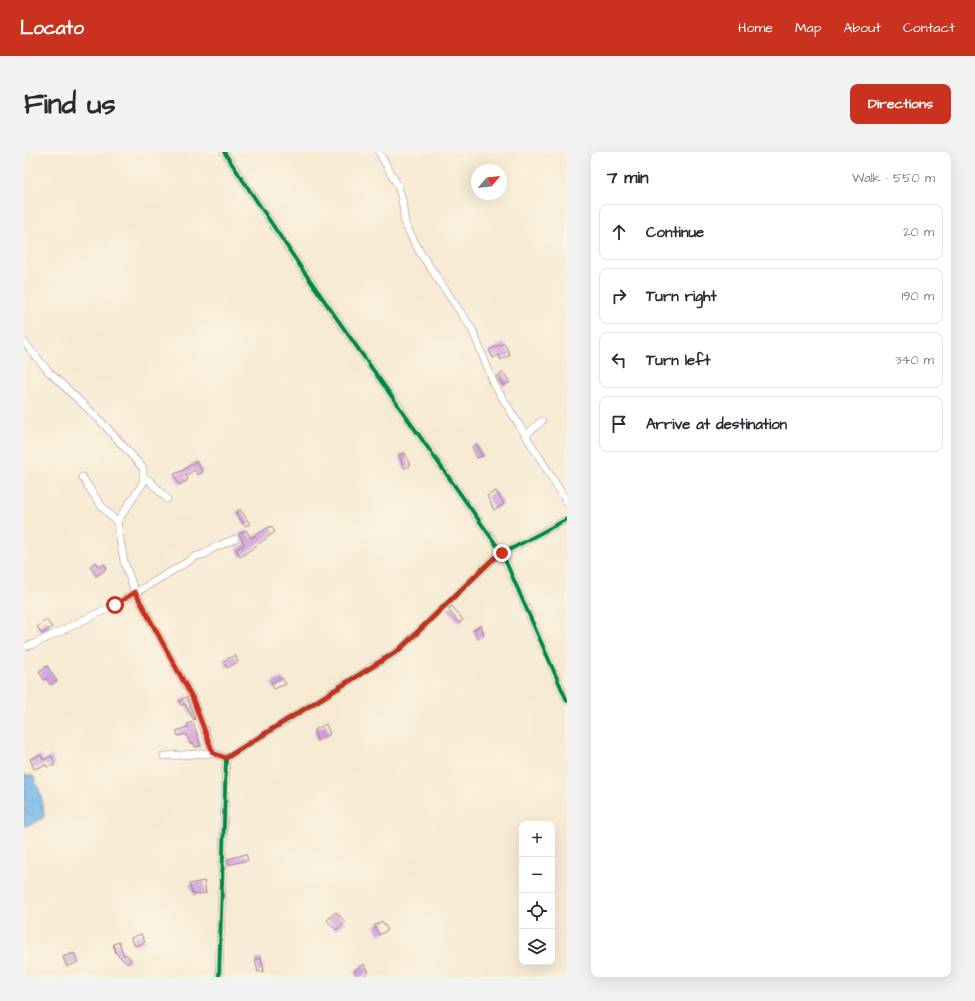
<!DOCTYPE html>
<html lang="en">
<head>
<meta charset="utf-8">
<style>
  :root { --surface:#fff; --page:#f2f2f3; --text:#2b2b33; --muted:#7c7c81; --line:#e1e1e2; --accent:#c8321e }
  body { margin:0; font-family:"Architects Daughter",sans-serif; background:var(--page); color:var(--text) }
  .controls { position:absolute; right:12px; bottom:12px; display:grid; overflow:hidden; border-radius:8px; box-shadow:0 4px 16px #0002 }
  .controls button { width:36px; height:36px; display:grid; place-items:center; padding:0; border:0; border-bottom:1px solid var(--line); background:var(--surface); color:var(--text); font:20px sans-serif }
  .compass { position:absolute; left:447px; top:12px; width:36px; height:36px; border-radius:50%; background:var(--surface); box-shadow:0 4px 16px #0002; rotate:62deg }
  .stop { position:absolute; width:12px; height:12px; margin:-9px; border:3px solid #c8321e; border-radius:50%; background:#fff }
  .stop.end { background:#c8321e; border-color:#fff; box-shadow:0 1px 4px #0008 }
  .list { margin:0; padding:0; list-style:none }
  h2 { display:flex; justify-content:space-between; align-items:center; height:52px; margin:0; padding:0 16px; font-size:17px }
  h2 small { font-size:13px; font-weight:400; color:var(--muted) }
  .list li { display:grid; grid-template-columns:26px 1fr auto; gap:12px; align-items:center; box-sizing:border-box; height:56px; margin:0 8px 8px; padding:0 8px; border:1px solid var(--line); border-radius:8px }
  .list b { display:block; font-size:15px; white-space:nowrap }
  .list em { font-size:13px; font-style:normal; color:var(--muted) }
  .icon { flex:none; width:22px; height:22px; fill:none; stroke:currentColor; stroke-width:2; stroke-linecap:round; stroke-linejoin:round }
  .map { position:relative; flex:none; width:543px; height:825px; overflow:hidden; border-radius:8px }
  header { display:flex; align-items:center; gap:24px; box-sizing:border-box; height:56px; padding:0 20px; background:var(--accent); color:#fff }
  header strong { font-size:19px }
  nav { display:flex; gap:22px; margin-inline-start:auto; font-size:14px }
  .intro { display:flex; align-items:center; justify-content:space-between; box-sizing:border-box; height:96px; padding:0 24px }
  h1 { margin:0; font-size:28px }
  .button { padding:10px 18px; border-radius:8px; background:var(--accent); color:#fff; font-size:14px; font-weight:700 }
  main { display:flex; gap:24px; padding:0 24px }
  aside { flex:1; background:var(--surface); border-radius:8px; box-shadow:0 4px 16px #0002 }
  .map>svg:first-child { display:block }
  .water { fill:url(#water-ripples); stroke:#606b8b }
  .building { fill:#d29ee0 }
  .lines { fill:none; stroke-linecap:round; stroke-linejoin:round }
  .minor-casing { stroke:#a0847f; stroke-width:8 }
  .minor { stroke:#fff; stroke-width:7 }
  .cycleway-casing { stroke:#fcf5e5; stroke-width:6 }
  .cycleway { stroke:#00873e; stroke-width:4 }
  .route { stroke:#c8321e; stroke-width:5 }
</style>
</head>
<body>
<header>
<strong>Locato</strong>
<nav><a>Home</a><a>Map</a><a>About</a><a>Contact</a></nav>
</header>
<div class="intro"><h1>Find us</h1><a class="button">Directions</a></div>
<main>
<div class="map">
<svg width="543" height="825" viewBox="0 0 543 825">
  <defs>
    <pattern id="water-ripples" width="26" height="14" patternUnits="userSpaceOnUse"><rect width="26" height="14" fill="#77b7eb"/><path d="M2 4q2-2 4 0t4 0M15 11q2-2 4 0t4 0" fill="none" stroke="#6494bf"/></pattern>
  </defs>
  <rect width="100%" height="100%" fill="#fcf5e5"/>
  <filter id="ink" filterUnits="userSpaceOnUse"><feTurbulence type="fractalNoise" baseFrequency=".025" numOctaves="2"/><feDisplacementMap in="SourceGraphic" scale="8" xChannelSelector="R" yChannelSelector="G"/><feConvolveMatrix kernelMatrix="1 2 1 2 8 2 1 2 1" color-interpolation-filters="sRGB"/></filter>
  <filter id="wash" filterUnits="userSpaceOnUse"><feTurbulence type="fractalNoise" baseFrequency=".012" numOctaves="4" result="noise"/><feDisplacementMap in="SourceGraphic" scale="16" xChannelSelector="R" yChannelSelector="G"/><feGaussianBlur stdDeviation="0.9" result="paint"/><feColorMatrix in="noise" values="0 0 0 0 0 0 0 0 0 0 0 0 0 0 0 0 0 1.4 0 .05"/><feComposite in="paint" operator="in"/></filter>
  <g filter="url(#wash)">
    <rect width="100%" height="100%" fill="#f7ead3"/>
    <path class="water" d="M0 623 9 624C16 638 19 649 20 665L9 672 0 674Z"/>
    <g id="blocks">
      <path class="building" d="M480 191 486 203 477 208 475 203 469 206 465 198Z
        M479 220 486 230 479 234 473 225Z
        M453 292 459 304 453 306 448 295Z
        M381 301 386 314 380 316 375 303Z
        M172 309 179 320 174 323 170 318 162 324 164 328 155 333 150 322 158 319Z
        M472 339 480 352 470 358 463 344Z
        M216 357 226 372 221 374 212 361Z
        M247 374 251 380 216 405 212 397 220 393V391L215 382 222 378 227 386Z
        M72 410 75 415 80 412 83 417 72 424 66 414Z
        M428 454 439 468 435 471 424 457Z
        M22 468 28 475 18 482 13 475Z
        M457 473 460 483 454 487 449 478Z
        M211 503 214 510 203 516 199 509Z
        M23 514 33 529 26 533 23 527 20 528 15 519Z
        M258 526 262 532 250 537 247 531Z
        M162 545 171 567 170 568 161 552 157 553 155 549Z
        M169 570 177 594 171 595 170 591 166 592 162 582 154 584 152 579 164 575 163 572Z
        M302 572 306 582 293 589 290 578Z
        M17 603 19 608 28 604 31 613 23 615 22 613 10 617 6 607Z
        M222 702 224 708 204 713V707Z
        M180 729 182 741 169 743 165 732Z
        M312 760 321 770 312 778 303 768Z
        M358 769 364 778 355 783 350 774Z
        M117 782 121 790 111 794 107 786Z
        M95 790 100 804 102 802 107 808 103 812 92 801 89 792Z
        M50 801 54 810 43 815 39 805Z
        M237 806 240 819 234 820 231 807Z
        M340 812 345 820 338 825H334L330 819Z"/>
    </g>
  </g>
  <g filter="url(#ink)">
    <use href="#blocks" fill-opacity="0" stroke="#a0847f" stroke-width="1"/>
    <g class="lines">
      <g class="minor-casing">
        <path id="minor" d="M200 0 278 117 478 401 543 549
          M355 0 374 34 378 47 381 72 397 102 448 177 471 234 543 350
          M0 190 25 220 76 268 119 316V331L93 370
          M502 283 518 269
          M58 325 79 356 93 370 100 410 111 440 168 545 189 601
          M120 325 126 329 143 347
          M0 495 10 492 91 453 173 404 181 402 187 397 211 387
          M140 604 189 601 202 606
          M195 825 202 606 375 498 470 406 543 367"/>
      </g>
      <use href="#minor" class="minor"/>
      <g class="cycleway-casing">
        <path id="cycleway" d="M200 0 278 117 478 401 543 549
          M195 825 202 606 375 498 470 406 543 367"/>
      </g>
      <use href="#cycleway" class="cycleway"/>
    </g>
  </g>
  <g class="lines" filter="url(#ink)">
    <path class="route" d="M91 453 111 440 168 545 189 601 202 606 375 498 470 406 478 401"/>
  </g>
</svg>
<div class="controls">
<button>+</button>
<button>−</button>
<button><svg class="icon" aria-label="locate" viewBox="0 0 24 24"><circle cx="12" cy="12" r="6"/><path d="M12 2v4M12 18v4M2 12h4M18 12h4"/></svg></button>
<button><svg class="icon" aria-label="layers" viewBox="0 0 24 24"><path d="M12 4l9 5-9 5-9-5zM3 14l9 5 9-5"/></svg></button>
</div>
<svg class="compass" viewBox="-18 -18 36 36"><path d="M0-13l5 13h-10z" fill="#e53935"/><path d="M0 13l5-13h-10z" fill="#7c7c81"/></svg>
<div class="stop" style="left:91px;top:453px"></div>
<div class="stop end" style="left:478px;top:401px"></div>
</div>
<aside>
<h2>7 min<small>Walk · 550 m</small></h2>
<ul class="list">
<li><svg class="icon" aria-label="ahead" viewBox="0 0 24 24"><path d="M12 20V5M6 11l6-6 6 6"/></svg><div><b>Continue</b></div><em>20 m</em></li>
<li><svg class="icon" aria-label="right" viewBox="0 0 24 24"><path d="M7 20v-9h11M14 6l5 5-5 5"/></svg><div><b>Turn right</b></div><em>190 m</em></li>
<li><svg class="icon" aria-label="left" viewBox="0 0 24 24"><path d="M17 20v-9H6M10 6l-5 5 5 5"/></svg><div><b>Turn left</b></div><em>340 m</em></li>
<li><svg class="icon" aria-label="arrive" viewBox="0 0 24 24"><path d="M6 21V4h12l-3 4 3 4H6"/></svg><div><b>Arrive at destination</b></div></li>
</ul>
</aside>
</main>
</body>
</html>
